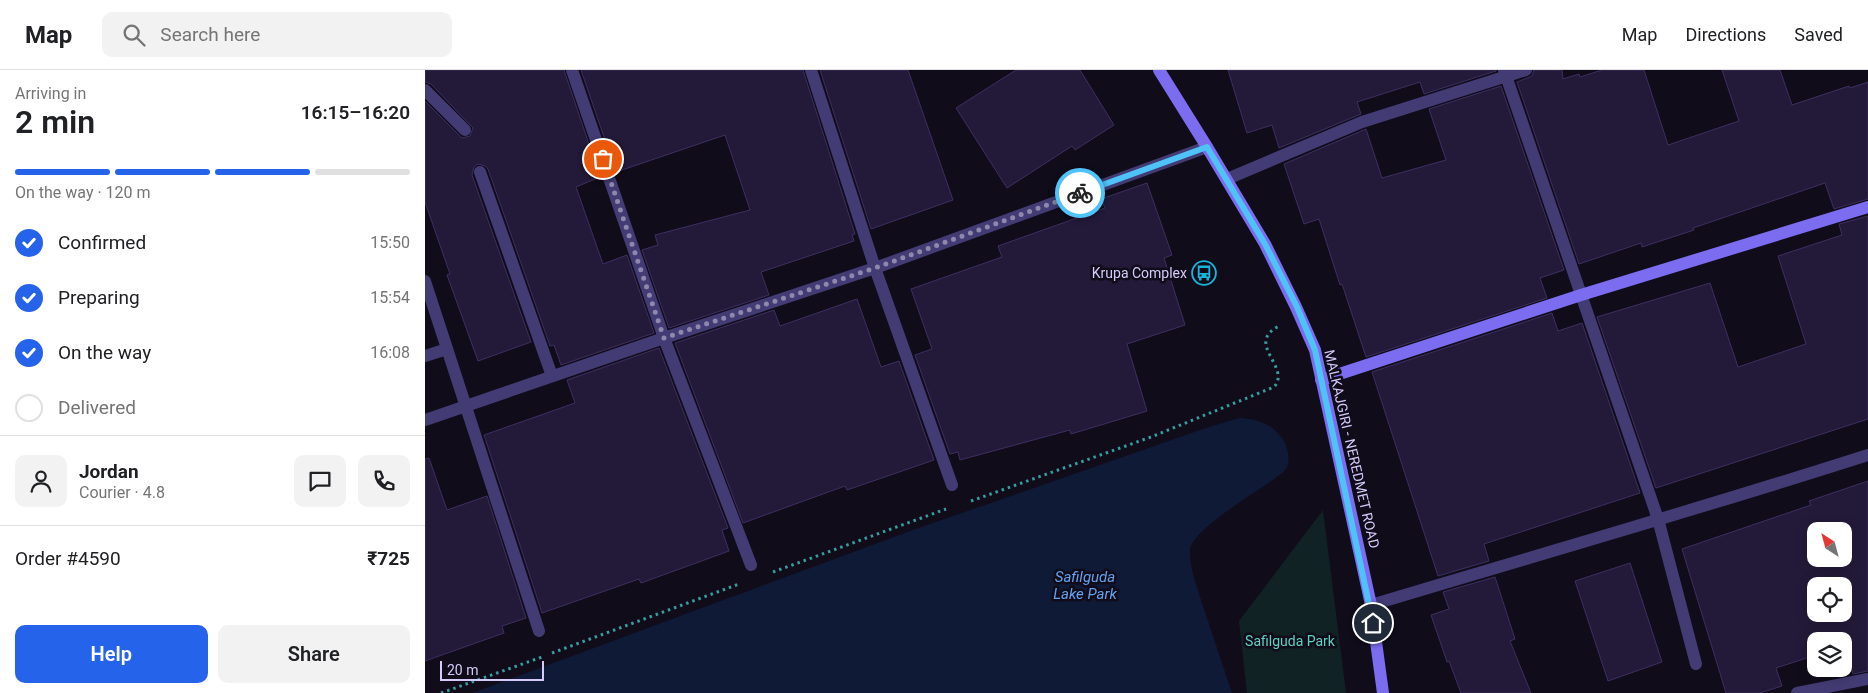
<!DOCTYPE html>
<html lang="en">
<head>
<meta charset="utf-8">
<style>
	body { margin:0; font-family:Roboto,sans-serif; background:#f2f2f2; color:#202124; height:100vh; display:flex; flex-direction:column; font-size:19px; white-space:nowrap }
	* { box-sizing:border-box; margin:0 }
	p { font-size:16px; color:#757577 }
	.icon { flex:none; width:28px; height:28px; fill:none; stroke:currentColor; stroke-width:2; stroke-linecap:round; stroke-linejoin:round }
	.map { position:relative; flex:1; overflow:hidden }
	.drawer { display:flex; flex-direction:column; background:#fff; width:425px }
	.drawer>* { flex:none }
	.needle { width:32px; rotate:324deg }
	.fabs { position:absolute; left:1382px; top:452px; display:grid; gap:10px }
	.fabs a { display:grid; place-items:center; width:45px; height:45px; border-radius:10px; background:#fff; box-shadow:0 2px 12px #0003; font-size:25px }
	.scale { position:absolute; left:15px; bottom:12px; width:104px; box-sizing:border-box; padding-left:5px; border:2px solid #d4cbfa; border-top:0; font-size:14px; line-height:18px; white-space:nowrap; color:#d4cbfa; -webkit-text-stroke:4px #100c1a; paint-order:stroke }
	.pin { position:absolute; display:grid; place-items:center; width:42px; height:42px; color:#fff; margin:-21px; border:2px solid #fff; border-radius:50%; box-shadow:0 1px 5px #0007 }
	.courier { position:absolute; display:grid; place-items:center; width:50px; height:50px; margin:-25px; border:4px solid #4fc3f7; border-radius:50%; background:#fff; color:#222; box-shadow:0 1px 6px #0007 }
	.overview em { font-style:normal; font-weight:600 }
	.overview div { display:flex; flex-direction:column-reverse }
	.overview { display:flex; align-items:center; justify-content:space-between; height:85px; padding:0 15px }
	h1 { font-size:32px; font-weight:600; line-height:38px }
	.bar { display:grid; grid-template-columns:repeat(4,1fr); gap:8px 5px; align-content:center; height:60px; padding:0 15px }
	.bar i { height:6px; border-radius:4px; background:#e0e0e0 }
	.bar .on { background:#2563eb }
	.bar p { grid-column:span 4 }
	.line { display:flex; align-items:center; gap:12px; padding:0 15px; border-top:1px solid #e0e0e0 }
	.line div { flex:1 }
	.round { display:grid; place-items:center; flex:none; width:52px; height:52px; border-radius:10px; background:#f2f2f2 }
	ol { padding:0 15px; list-style:none }
	li { display:flex; align-items:center; gap:15px; height:55px }
	li p { margin-inline-start:auto }
	li .icon { padding:5px; border-radius:50%; background:#2563eb; color:#fff; stroke-width:4 }
	li:last-child { color:#757577 }
	li i { width:28px; height:28px; border:2px solid #e0e0e0; border-radius:50% }
	.button { display:flex; gap:10px; margin-top:auto; padding:10px 15px }
	.button a { flex:1; height:58px; border-radius:10px; background:#2563eb; color:#fff; font-size:20px; font-weight:600; line-height:58px; text-align:center }
	.button a+a { background:#f2f2f2; color:#202124 }
	header { display:flex; align-items:center; gap:30px; box-sizing:border-box; height:70px; padding:0 25px; background:#fff; border-bottom:1px solid #e0e0e0 }
	header strong { font-size:24px }
	nav { display:flex; gap:28px; margin-inline-start:auto; font-size:18px }
	.search { width:350px; height:45px; background:#f2f2f2; display:flex; align-items:center; gap:12px; box-sizing:border-box; padding:0 18px; border-radius:10px; color:#757577; font-size:19px }
	main { display:flex; flex:1; min-height:0 }
	.map>svg:first-child { display:block }
</style>
</head>
<body>
<header>
<strong>Map</strong>
<div class="search"><svg class="icon" aria-label="search" viewBox="0 0 24 24"><circle cx="10" cy="10" r="6"/><path d="M15 15l6 6"/></svg>Search here</div>
<nav><a>Map</a><a>Directions</a><a>Saved</a></nav>
</header>
<main>
<section class="drawer">
<div class="overview"><div><h1>2 min</h1><p>Arriving in</p></div><em>16:15–16:20</em></div>
<div class="bar"><i class="on"></i><i class="on"></i><i class="on"></i><i></i><p>On the way · 120 m</p></div>
<ol>
<li><svg class="icon" aria-label="check" viewBox="0 0 24 24"><path d="M5 12l5 5 9-10"/></svg>Confirmed<p>15:50</p></li>
<li><svg class="icon" aria-label="check" viewBox="0 0 24 24"><path d="M5 12l5 5 9-10"/></svg>Preparing<p>15:54</p></li>
<li><svg class="icon" aria-label="check" viewBox="0 0 24 24"><path d="M5 12l5 5 9-10"/></svg>On the way<p>16:08</p></li>
<li><i></i>Delivered</li>
</ol>
<div class="line" style="height:90px"><a class="round"><svg class="icon" aria-label="person" viewBox="0 0 24 24"><circle cx="12" cy="8" r="4"/><path d="M4 21q1-7 8-7t8 7"/></svg></a><div><b>Jordan</b><p>Courier · 4.8</p></div><a class="round"><svg class="icon" aria-label="chat" viewBox="0 0 24 24"><path d="M4 5h16v11H9l-5 4z"/></svg></a><a class="round"><svg class="icon" aria-label="phone" viewBox="0 0 24 24"><path d="M5 4h4l2 5-3 2q2 4 5 5l2-3 5 2v4C11 20 4 13 5 4z"/></svg></a></div>
<div class="line" style="height:65px"><div>Order #4590</div><b>₹725</b></div>
<div class="button"><a>Help</a><a>Share</a></div>
</section>
<div class="map">
<svg width="1443" height="623" viewBox="0 0 1443 623">
	<rect width="100%" height="100%" fill="#100c1a"/>
	<path fill="#102223" d="M898,440l23,183h-99l-8,-72z"/>
	<path fill="#0f1a37" d="M814,348c18,1 32,5 43,20 5,7 9,21 5,29 -3,6 -12,11 -17,15 -17,12 -79,49 -80,68 -1,18 8,39 13,56 10,29 19,58 29,87h-760l441,-163 290,-101z"/>
	<g fill="#231a39" stroke="#3e2f62" fill-rule="evenodd">
		<path d="M0,0h139l36,107 -24,10 27,77 24,-9 27,78 -93,32 -7,-20 -4,1 -62,-177 -3,-3 -7,-2 -4,3 -2,8 59,167 -53,19 -31,-86 3,-1 -25,-72v-101l37,37 8,-2 3,-8 -42,-44 -6,-2z"/>
		<path d="M156,0h222l52,164 -3,1 2,6 -93,31 8,23 -100,33 -27,-78 16,-5 -3,-10 95,-25 -25,-75 -109,37z"/>
		<path d="M395,0h88l45,130 -82,29z"/>
		<path d="M591,0h64l34,55 -39,25 -3,-4 -65,42 -51,-80z"/>
		<path d="M803,0h268v1l-72,23 -4,-12 -63,20 4,12 -82,34 -7,-23 -25,8z"/>
		<path d="M1109,0h28l1,9 16,-5 1,3 22,-7h42l24,75 71,-24 -17,-51h58l12,35 57,-19 1,2 18,-6v117l-34,10 -9,-26 -132,45 1,2 -52,17 -1,-4 -62,21 -62,-182 15,-6z"/>
		<path d="M1076,16l63,184 -24,8 7,20 -181,59 -24,-73 -2,1 -21,-66 -15,5 -20,-60 82,-35 16,49 64,-18 -17,-51z"/>
		<path d="M722,113l25,72 -8,3 21,67 -58,19 20,67 -76,23 -1,-4 -110,30 -2,-8 -8,2 -35,-99 17,-6 -21,-60 91,-32 -4,-11 107,-38 -4,-9z"/>
		<path d="M1443,146v203l-212,69 -59,-171 113,-34 28,84 68,-23 -28,-88 64,-21 -3,-11z"/>
		<path d="M432,229l24,68 18,-6 35,99 -87,30 -2,-4 -102,37 -68,-180 99,-33 6,16z"/>
		<path d="M1127,243l6,18 24,-8 58,170 -156,51 5,17 -51,15 -66,-204z"/>
		<path d="M234,278l69,180 -6,2 7,21 -88,32 -2,-4 -97,34 -58,-178 91,-32 -8,-23z"/>
		<path d="M4,388l18,52 40,-14 39,122 -24,8 2,7 -79,28v-202z"/>
		<path d="M1443,411v190l-15,3 -9,-28v-5h-28v14l-40,13 6,18 -22,7h-34l-44,-144 129,-44 -2,-4zM1391,461h28v28h-28zM1391,516h28v28h-28z"/>
		<path d="M1205,493l32,99 -54,19 -33,-100z"/>
		<path d="M1070,507l20,62 -5,2 21,52h-70l-12,-32 -2,1 -16,-47 18,-6 -6,-17z"/>
	</g>
	<g fill="none" stroke-linecap="round" stroke-linejoin="round">
		<g stroke="#389da0" stroke-width="3" stroke-dasharray="2.5 4" stroke-linecap="butt">
			<path d="M546,431l180,-64 123,-50c18,-20 -30,-43 5,-61"/>
			<path d="M348,502l173,-63"/>
			<path d="M127,583l187,-69"/>
			<path d="M16,623l101,-36"/>
		</g>
		<g stroke="#433c74" stroke-width="12">
			<path d="M147,0l92,268 87,227"/>
			<path d="M386,0l64,198 77,217"/>
			<path d="M1079,0l154,449 38,145"/>
			<path d="M0,20l40,40"/>
			<path d="M55,102l72,204"/>
			<path d="M802,109l135,-57 164,-52"/>
			<path d="M0,211l114,350"/>
			<path d="M0,286l22,-7"/>
			<path d="M0,350l239,-82 211,-70 332,-121"/>
			<path d="M946,535c166,-50 332,-97 497,-150"/>
			<path d="M1372,623l71,-14"/>
		</g>
		<g stroke="#7b6cf0" stroke-width="12">
			<path d="M734,0l48,77 58,97 31,63 19,43 56,255 12,88"/>
			<path d="M896,310l260,-85 287,-88"/>
		</g>
	</g>
	<g fill="none" stroke-linecap="round" stroke-linejoin="round">
		<path stroke="#8f88ac" stroke-width="5" stroke-dasharray="0 9" d="M178,89l61,179 211,-70 205,-75"/>
		<path stroke="#4fc3f7" stroke-width="6" d="M655,123l127,-46 58,97 32,63 18,43 58,273"/>
	</g>
	<defs>
		<g id="bus-ring" transform="scale(1.25)"><circle r="9.5" fill="#100c1a" stroke="#17b5da" stroke-width="1.5"/><path d="M-5-6H5V4H4V6H2V4H-2V6H-4V4H-5ZM-3.5-4V0h7V-4ZM-3.5 1.2v1.5H-2V1.2ZM2 1.2v1.5H3.5V1.2Z" fill="#17b5da"/></g>
	</defs>
	<g fill-rule="evenodd">
		<use href="#bus-ring" x="779" y="203"/>
	</g>
	<g text-anchor="middle" dominant-baseline="central" stroke-width="5" stroke-linejoin="round" paint-order="stroke">
		<g font-size="14" fill="#d4cbfa" stroke="#100c1a" text-anchor="end">
			<text x="762" y="203">Krupa Complex</text>
		</g>
		<g font-size="14" fill="#d4cbfa" stroke="#100c1a">
			<text transform="translate(927 379) rotate(77)">MALKAJGIRI - NEREDMET ROAD</text>
		</g>
		<g font-size="14" fill="#60d0be" stroke="#100c1a">
			<text x="865" y="571">Safilguda Park</text>
		</g>
		<g font-size="15" font-style="italic" fill="#63a2ef" stroke="#100c1a">
			<text x="660" y="507">Safilguda<tspan x="660" dy="17">Lake Park</tspan></text>
		</g>
	</g>
</svg>
<div class="fabs">
<a><svg class="needle" viewBox="-14 -14 28 28"><path d="M0-13l5 13h-10z" fill="#e53935"/><path d="M0 13l5-13h-10z" fill="#757577"/></svg></a>
<a><svg class="icon" aria-label="locate" viewBox="0 0 24 24"><circle cx="12" cy="12" r="6"/><path d="M12 2v4M12 18v4M2 12h4M18 12h4"/></svg></a>
<a><svg class="icon" aria-label="layers" viewBox="0 0 24 24"><path d="M12 4l9 5-9 5-9-5zM3 14l9 5 9-5"/></svg></a>
</div>
<div class="scale">20 m</div>
<div class="pin" style="left:178px;top:89px;background:#ea580c"><svg class="icon" aria-label="bag" viewBox="0 0 24 24"><path d="M5 8h14l-1 12H6zM9 8a3 3 0 0 1 6 0"/></svg></div>
<div class="pin" style="left:948px;top:553px;background:#1f2937"><svg class="icon" aria-label="home" viewBox="0 0 24 24"><path d="M3 11l9-7 9 7M6 9v11h12V9"/></svg></div>
<div class="courier" style="left:655px;top:123px"><svg class="icon" aria-label="bike" viewBox="0 0 24 24"><circle cx="6" cy="16" r="4"/><circle cx="18" cy="16" r="4"/><path d="M6 16l4-8h5l3 8M10 8l3 8H6M13 5h3"/></svg></div>
</div>
</main>
</body>
</html>
